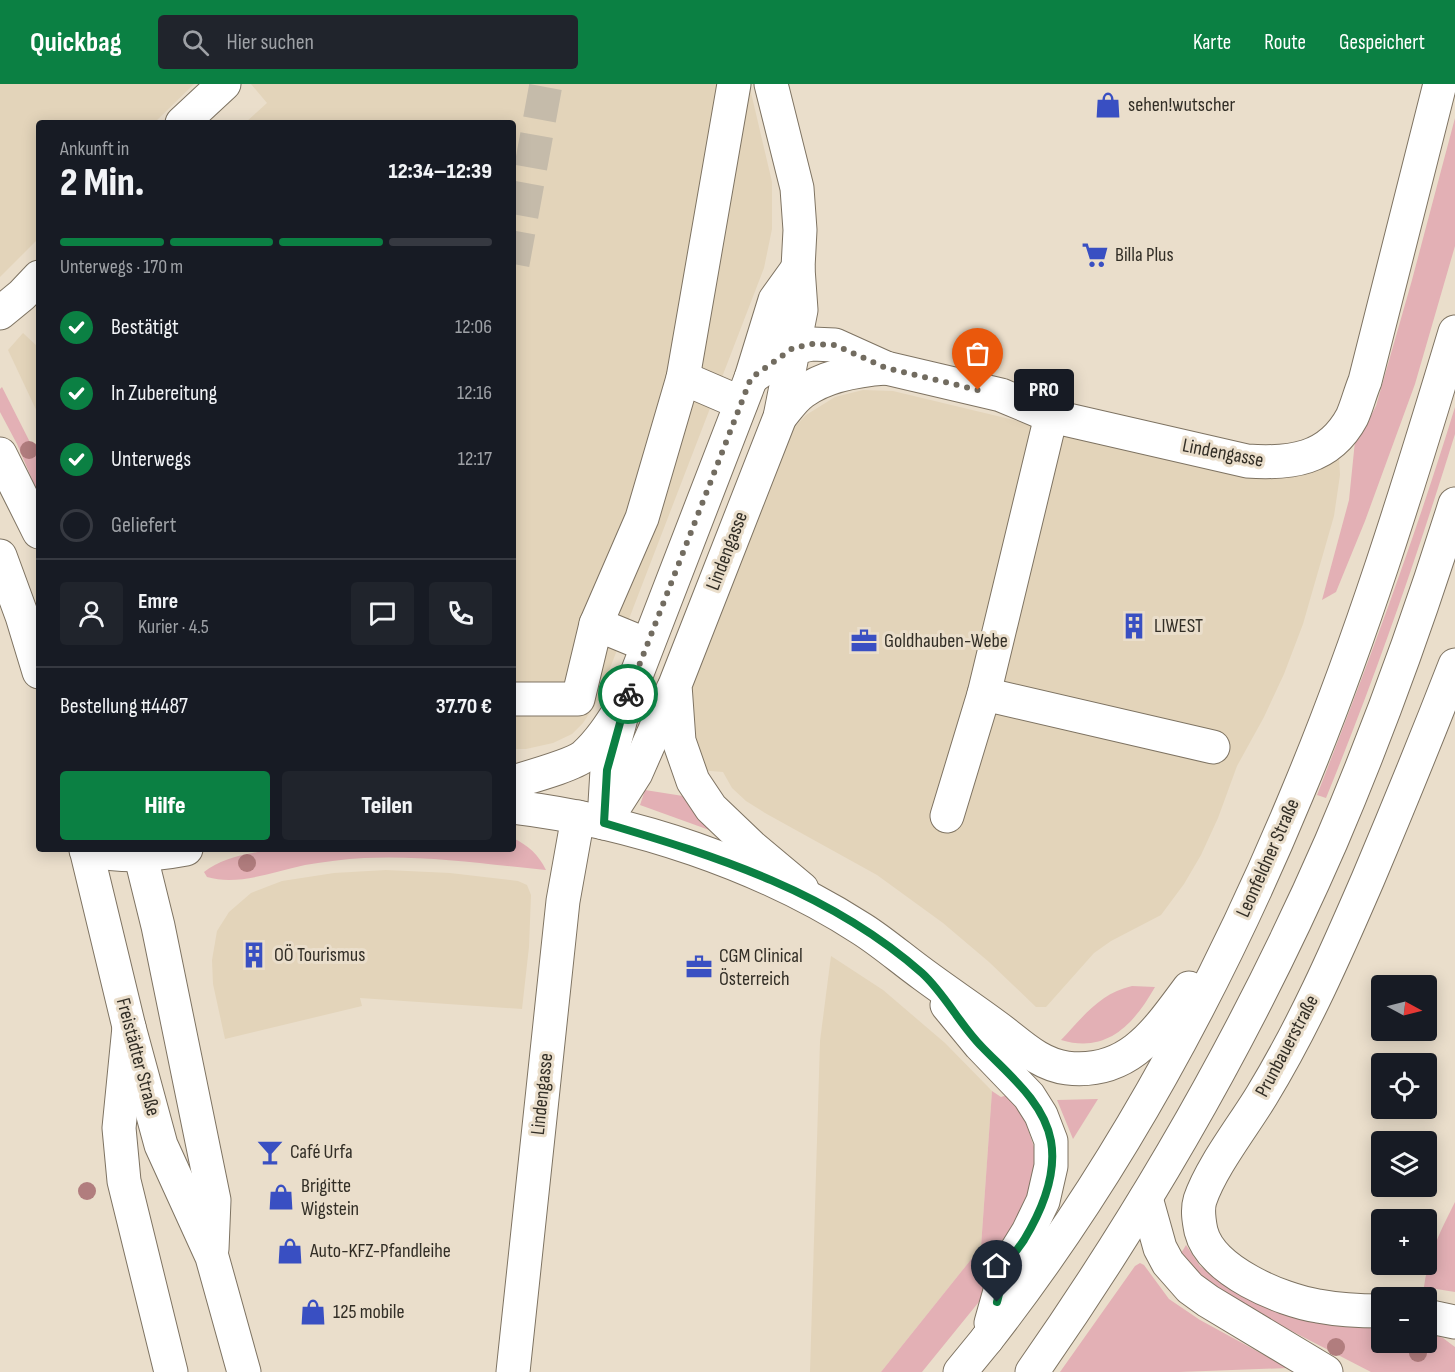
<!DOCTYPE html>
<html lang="de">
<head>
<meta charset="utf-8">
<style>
	body { margin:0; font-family:"Sofia Sans Condensed",sans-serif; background:#20242c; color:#f1f3f6; height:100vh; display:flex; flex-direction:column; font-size:22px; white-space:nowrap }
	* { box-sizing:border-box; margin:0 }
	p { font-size:20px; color:#9ea1a6 }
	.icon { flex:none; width:33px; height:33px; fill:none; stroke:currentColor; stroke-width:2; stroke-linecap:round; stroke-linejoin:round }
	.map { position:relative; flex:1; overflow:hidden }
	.side { position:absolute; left:36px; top:36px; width:480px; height:732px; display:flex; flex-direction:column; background:#171b24; border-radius:6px; box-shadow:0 3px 15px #0003 }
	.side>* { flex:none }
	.needle { width:39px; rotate:97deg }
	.buttons { position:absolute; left:1371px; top:891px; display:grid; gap:12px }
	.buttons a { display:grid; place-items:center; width:66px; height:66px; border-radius:6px; background:#171b24; box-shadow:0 3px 15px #0003; font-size:30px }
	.pin { position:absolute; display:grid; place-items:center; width:51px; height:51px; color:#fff; margin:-62px -26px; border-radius:50% 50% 50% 0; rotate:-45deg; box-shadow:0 0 6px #0007 }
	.pin .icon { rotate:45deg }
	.courier { position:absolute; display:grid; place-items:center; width:60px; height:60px; margin:-30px; border:4px solid #0b8043; border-radius:50%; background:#fff; color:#222; box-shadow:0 2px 8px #0007 }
	.bubble { position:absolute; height:42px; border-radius:6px; background:#171b24; box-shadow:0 3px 15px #0003; font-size:20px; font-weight:800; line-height:42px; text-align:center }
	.overview em { font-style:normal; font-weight:800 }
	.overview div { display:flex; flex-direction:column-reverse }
	.overview { display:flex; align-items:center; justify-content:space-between; height:102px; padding:0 24px }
	h1 { font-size:39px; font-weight:800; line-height:45px }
	.bar { display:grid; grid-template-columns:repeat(4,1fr); gap:9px 6px; align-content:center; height:72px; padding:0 24px }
	.bar i { height:8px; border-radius:4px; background:#363941 }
	.bar .selected { background:#0b8043 }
	.bar p { grid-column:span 4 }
	.line { display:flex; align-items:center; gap:15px; padding:0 24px; border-top:2px solid #363941 }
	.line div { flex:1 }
	.round { display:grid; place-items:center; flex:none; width:63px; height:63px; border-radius:6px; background:#20242c }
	ol { padding:0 24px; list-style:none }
	li { display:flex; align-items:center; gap:18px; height:66px }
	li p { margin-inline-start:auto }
	li .icon { padding:6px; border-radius:50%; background:#0b8043; color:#fff; stroke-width:4 }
	li:last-child { color:#9ea1a6 }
	li i { width:33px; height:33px; border:3px solid #363941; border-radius:50% }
	.action { display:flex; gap:12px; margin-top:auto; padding:12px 24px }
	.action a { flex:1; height:69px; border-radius:6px; background:#0b8043; color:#fff; font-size:24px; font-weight:800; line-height:69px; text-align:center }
	.action a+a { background:#20242c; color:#f1f3f6 }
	header { display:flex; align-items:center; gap:36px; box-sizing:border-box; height:84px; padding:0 30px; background:#0b8043; color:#fff }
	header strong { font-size:28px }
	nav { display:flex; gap:33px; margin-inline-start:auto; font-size:21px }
	.search { width:420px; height:54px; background:#20242c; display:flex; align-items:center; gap:15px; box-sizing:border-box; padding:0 21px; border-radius:6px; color:#9ea1a6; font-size:22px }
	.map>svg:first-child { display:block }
</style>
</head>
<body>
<header>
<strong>Quickbag</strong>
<div class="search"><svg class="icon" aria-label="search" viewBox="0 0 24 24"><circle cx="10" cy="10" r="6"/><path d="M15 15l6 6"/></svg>Hier suchen</div>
<nav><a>Karte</a><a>Route</a><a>Gespeichert</a></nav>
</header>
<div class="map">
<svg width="1455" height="1288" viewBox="0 0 1455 1288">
	<rect width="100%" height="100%" fill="#eadecb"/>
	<g fill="#e3d4ba">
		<path d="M0,0h194l-40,39h-115v115l-39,39z"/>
		<path d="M251,0h498l23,98v47l-8,39 -167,434 -14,21 -11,11 -19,9 -27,6h-13v-626h-268l22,-20z"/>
		<path d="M23,249l16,15v68l-31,-66z"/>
		<path d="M863,306l30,1 368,88 24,-1 25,-6 29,-14 1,17 -6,41 -31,108 -19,50 -20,43 -27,49 -19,52 -17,37 -17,29 -23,31 -50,26 -17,12 -48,54h-10l-47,-45 -46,-39 -66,-48 -112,-62 -19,-12 -14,-13 -9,-16 -25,-2 -8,-23 1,-65 101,-252 14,-15 29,-18z"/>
		<path d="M386,786l64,3 68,8 9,4 4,10 -2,52 -7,62 -162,-11 2,8 -137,33 -12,-55 -1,-24 5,-29 12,-19 22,-19 31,-12 52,-8z"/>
		<path d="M831,872l52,34 62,53 47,48 -11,156 -100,125h-71l10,-331z"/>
	</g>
	<g fill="#e3b0b5">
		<path d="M1455,34v128l-40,138 -50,137 -29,71 -14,8 27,-100 6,-59 9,-12 12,-23 36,-126z"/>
		<path d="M2,303l37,73v36l-22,-52 -17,-32v-23z"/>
		<path d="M1455,323v27c-38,123 -80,244 -129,364l-9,-3c50,-128 98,-257 138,-388z"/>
		<path d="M645,706l38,6 29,35 -72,-26z"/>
		<path d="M513,754c16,8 25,16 33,32 -60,-6 -122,-15 -182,-12 -19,1 -40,4 -59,7 -32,7 -67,21 -98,12l-3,-5c40,-31 126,-23 175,-23 45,0 89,0 134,0z"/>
		<path d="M1132,902l23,1c-21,37 -48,67 -94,53 22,-23 39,-47 71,-54z"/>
		<path d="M992,1007l9,6 10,-3 9,11 14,42 5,39 -48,101 -69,85h-41l100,-125z"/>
		<path d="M1098,1015l-25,40 -16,-39z"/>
		<path d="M1455,1118v90l-31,-5c4,-32 17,-57 31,-85z"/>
		<path d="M1186,1161l14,21 25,19 77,33 30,7 49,4 1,13h44l1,-9 16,5 12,9v25h-84l-95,-49 -59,-34 -24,-17 -13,-17z"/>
		<path d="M1140,1179l4,2 25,34 31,21 88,48 -109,4h-119l75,-106z"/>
	</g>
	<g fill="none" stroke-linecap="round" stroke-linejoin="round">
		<path stroke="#c5bbaa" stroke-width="33" stroke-dasharray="33 16" stroke-linecap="butt" d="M513,180l33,-180"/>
		<g stroke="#7e7362" stroke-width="35">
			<g id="minor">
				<path d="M771,0l26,104 3,42 -2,38 3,42 -21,107 -105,268 4,56 14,40 18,27 42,40 49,41"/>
				<path d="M182,39l42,-39"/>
				<path d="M0,229l22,-18 17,-18"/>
				<path d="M683,294l51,-294"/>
				<path d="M751,294l42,-30 19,-4 23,1 51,23 115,27 50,21 196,45c43,3 82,-1 105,-44 5,-11 8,-24 13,-36l75,-297"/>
				<path d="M780,333c7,-8 14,-19 23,-25 23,-17 55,-22 83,-24"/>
				<path d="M596,540l46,-106 41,-140 58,25"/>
				<path d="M984,610l229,53"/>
				<path d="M513,615h65l18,-75 51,21"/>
				<path d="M513,698c16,-5 60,-17 71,-26 18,-16 30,-37 43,-57l124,-321 24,-78 23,-32"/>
				<path d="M947,732l37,-122 67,-278"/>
				<path d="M604,736l3,-50 14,-52"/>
				<path d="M604,739l32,-50 37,-84"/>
				<path d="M1382,1227c-22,0 -43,-1 -64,-5 -37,-6 -107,-35 -117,-75 -2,-10 -4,-21 -1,-31 11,-33 44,-75 62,-105 42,-69 74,-142 106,-216 30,-71 59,-142 87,-214"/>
				<path d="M1426,1232l29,6"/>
				<path d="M513,1288l50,-471 15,-84"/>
			</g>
		</g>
		<g stroke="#7e7362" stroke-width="35">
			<g id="major">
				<path d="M0,370l39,78"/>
				<path d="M0,472l22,60 17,56"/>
				<path d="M513,723c119,14 248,57 349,122 22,14 41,31 62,46 23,17 47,33 70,50 24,17 43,39 73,43 62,7 90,-37 122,-80"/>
				<path d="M86,765l43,178 32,118 51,112 32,115"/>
				<path d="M139,765l19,77 56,274 -2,49"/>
				<path d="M86,766c38,7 62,6 100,-1"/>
				<path d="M947,921l33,40 49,51 12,19 10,26v25l-8,35 -15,31 -21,34 -16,57"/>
				<path d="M1146,1114l14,50 8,15 22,25 18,13 118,71"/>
				<path d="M987,1255c129,-165 230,-352 310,-545 63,-150 111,-306 158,-462"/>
				<path d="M1032,1288c116,-166 218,-344 299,-530 47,-110 88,-223 124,-338"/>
			</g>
		</g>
		<g stroke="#7e7362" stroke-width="35">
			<g id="highway">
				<path d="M129,943l-10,101 5,53 47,191"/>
				<path d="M960,1288l27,-33"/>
			</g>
		</g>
		<use href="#minor" stroke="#fff" stroke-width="33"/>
		<use href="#major" stroke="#fff" stroke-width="33"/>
		<use href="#highway" stroke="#fff" stroke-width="33"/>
	</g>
	<g fill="#b17d7e">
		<circle cx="29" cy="366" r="9"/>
		<circle cx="247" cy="779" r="9"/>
		<circle cx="87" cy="1107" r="9"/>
		<circle cx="1336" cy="1263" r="9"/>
		<circle cx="1418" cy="1269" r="9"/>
	</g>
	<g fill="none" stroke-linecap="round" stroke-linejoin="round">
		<path stroke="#726c60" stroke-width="6" stroke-dasharray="0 10.8" d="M628,610l123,-316 42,-30 19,-4 23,1 51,23 92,22"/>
		<path stroke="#0b8043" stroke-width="8" d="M628,610l-21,76 -3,53c115,34 226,69 318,150 23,21 38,52 60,74 26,27 62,55 69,94 6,35 -10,71 -27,99 -6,9 -14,18 -17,27 -5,11 -7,24 -10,35"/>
	</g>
	<defs>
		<g id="shop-bare" transform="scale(2.07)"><path d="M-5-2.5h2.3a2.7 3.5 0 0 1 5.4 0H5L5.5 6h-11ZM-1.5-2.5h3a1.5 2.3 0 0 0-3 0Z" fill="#394fc2" stroke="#eadecb" stroke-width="2.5" paint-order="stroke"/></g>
		<g id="supermarket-bare" transform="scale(2.07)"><path d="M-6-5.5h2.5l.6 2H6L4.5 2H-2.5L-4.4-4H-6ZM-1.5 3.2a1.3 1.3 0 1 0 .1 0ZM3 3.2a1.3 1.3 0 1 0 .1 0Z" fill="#394fc2" stroke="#eadecb" stroke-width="2.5" paint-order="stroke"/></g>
		<g id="building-bare" transform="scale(2.07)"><path d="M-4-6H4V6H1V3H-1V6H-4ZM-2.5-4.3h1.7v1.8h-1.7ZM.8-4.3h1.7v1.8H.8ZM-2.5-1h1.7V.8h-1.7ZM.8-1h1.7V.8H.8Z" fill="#394fc2" stroke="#eadecb" stroke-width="2.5" paint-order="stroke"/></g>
		<g id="office-bare" transform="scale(2.07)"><path d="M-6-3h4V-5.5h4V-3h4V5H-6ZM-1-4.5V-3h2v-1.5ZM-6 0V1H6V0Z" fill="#394fc2" stroke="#eadecb" stroke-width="2.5" paint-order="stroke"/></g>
		<g id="bar-bare" transform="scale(2.07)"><path d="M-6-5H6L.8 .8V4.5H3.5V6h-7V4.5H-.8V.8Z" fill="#394fc2" stroke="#eadecb" stroke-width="2.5" paint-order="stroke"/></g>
	</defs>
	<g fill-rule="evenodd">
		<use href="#shop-bare" x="1108" y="21"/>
		<use href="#supermarket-bare" x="1095" y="171"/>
		<use href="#building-bare" x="1134" y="542"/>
		<use href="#office-bare" x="864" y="557"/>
		<use href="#building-bare" x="254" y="871"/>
		<use href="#office-bare" x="699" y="883"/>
		<use href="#bar-bare" x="270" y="1068"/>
		<use href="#shop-bare" x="281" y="1113"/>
		<use href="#shop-bare" x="290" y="1167"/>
		<use href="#shop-bare" x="313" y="1228"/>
	</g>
	<g text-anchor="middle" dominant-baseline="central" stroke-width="6" stroke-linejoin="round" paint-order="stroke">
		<g font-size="20" fill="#322e26" stroke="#eadecb" text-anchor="start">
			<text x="1128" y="21">sehen!wutscher</text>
			<text x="1115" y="171">Billa Plus</text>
			<text x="1154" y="542">LIWEST</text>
			<text x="884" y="557">Goldhauben-Webe</text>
			<text x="274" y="871">OÖ Tourismus</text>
			<text x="719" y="872">CGM Clinical<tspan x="719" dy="23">Österreich</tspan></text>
			<text x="290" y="1068">Café Urfa</text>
			<text x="301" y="1102">Brigitte<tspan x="301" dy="23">Wigstein</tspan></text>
			<text x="310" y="1167">Auto-KFZ-Pfandleihe</text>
			<text x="333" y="1228">125 mobile</text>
		</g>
		<g font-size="20" fill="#322e26" stroke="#eadecb">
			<text transform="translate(1223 369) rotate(11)">Lindengasse</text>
			<text transform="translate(727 467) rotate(-69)">Lindengasse</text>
			<text transform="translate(1268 774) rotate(-66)">Leonfeldner Straße</text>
			<text transform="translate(1287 962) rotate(-62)">Prunbauerstraße</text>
			<text transform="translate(138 973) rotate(75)">Freistädter Straße</text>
			<text transform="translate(542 1010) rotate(-84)">Lindengasse</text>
		</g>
	</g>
</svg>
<div class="buttons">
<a><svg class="needle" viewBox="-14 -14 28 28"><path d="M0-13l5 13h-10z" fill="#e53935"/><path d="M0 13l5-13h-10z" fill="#9ea1a6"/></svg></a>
<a><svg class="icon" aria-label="locate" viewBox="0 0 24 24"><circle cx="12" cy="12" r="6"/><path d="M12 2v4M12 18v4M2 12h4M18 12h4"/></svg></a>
<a><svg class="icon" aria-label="layers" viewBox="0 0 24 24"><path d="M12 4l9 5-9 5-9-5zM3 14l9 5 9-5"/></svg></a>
<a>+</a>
<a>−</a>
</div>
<div class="pin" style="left:978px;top:306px;background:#ea580c"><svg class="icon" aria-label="bag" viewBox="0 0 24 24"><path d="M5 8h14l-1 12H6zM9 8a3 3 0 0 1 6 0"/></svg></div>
<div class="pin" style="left:997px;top:1218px;background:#1f2937"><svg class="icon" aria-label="home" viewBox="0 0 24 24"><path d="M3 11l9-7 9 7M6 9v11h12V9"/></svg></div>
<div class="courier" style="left:628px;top:610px"><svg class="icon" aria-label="bike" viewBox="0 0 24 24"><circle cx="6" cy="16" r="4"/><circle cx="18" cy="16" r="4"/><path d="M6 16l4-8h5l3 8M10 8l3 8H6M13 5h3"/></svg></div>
<div class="bubble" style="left:1014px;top:285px;width:60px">PRO</div>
<section class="side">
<div class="overview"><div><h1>2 Min.</h1><p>Ankunft in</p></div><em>12:34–12:39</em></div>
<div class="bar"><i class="selected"></i><i class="selected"></i><i class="selected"></i><i></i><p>Unterwegs · 170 m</p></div>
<ol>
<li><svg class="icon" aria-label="check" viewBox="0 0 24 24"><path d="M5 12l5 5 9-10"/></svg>Bestätigt<p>12:06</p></li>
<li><svg class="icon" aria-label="check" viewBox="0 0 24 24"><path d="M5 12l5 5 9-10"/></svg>In Zubereitung<p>12:16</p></li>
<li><svg class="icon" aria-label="check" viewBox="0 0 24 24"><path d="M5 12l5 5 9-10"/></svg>Unterwegs<p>12:17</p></li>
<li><i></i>Geliefert</li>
</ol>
<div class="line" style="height:108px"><a class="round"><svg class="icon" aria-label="person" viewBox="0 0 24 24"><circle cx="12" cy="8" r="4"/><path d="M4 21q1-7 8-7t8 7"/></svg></a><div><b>Emre</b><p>Kurier · 4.5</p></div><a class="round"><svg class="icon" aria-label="chat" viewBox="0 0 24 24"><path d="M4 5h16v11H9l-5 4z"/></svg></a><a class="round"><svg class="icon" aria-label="phone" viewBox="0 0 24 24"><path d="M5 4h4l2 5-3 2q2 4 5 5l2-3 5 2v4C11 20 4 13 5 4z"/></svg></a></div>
<div class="line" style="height:78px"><div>Bestellung #4487</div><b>37.70 €</b></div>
<div class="action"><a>Hilfe</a><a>Teilen</a></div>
</section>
</div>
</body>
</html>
